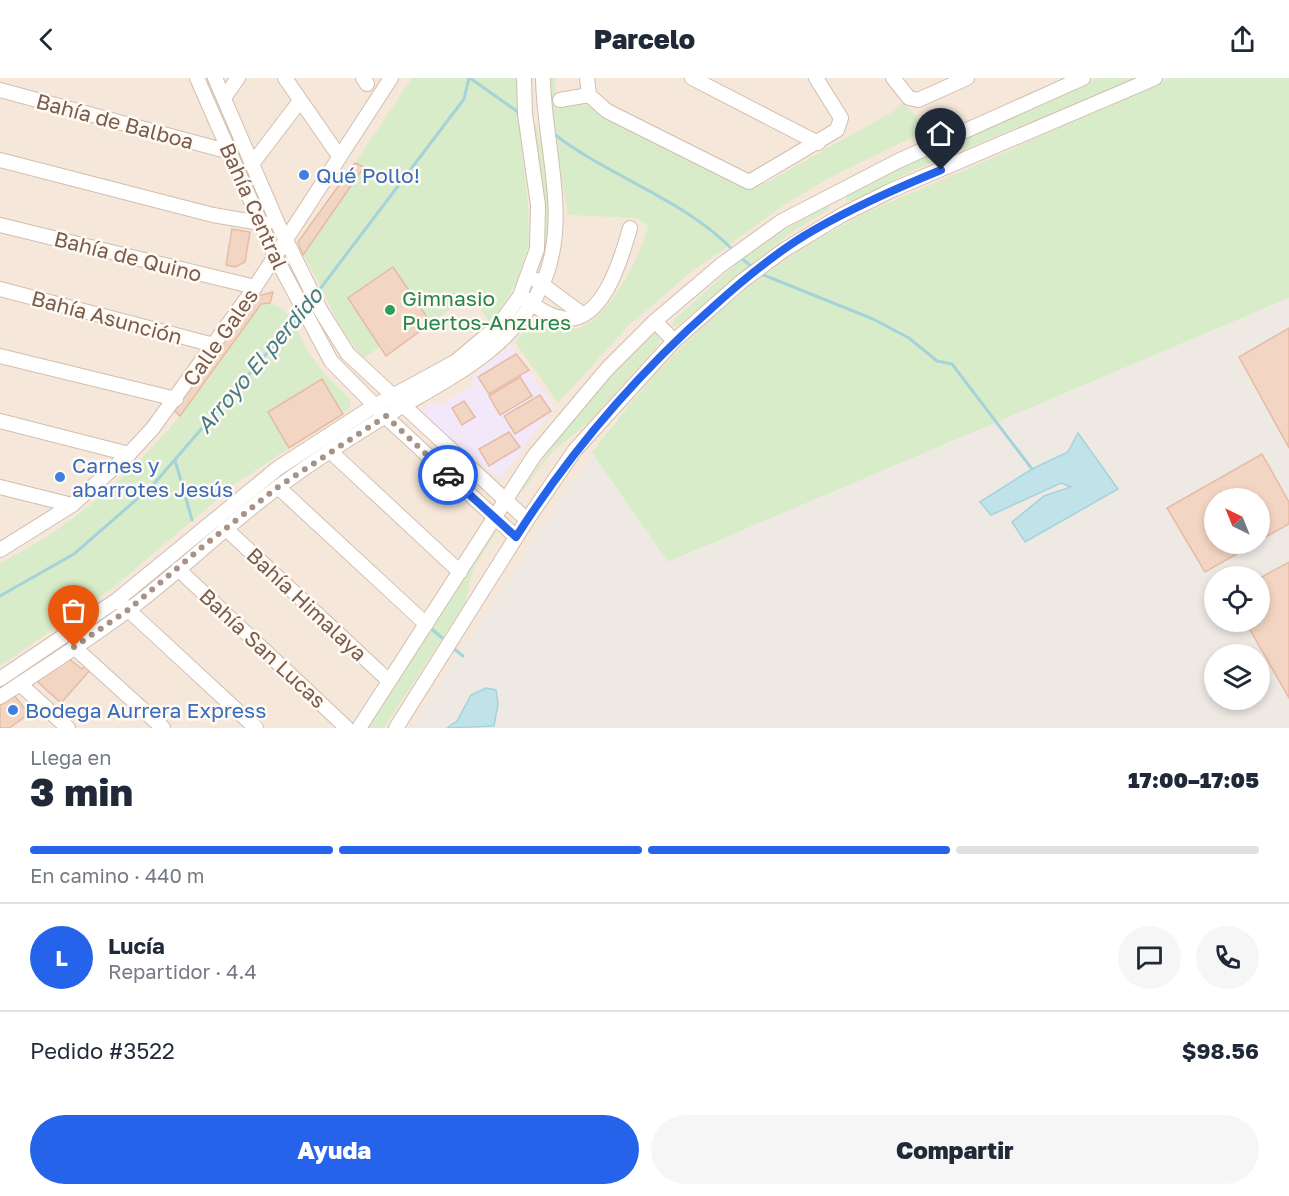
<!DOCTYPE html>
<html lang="es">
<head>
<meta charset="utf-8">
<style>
	body { margin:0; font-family:"Golos Text",sans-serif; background:#f6f6f7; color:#1f2937; height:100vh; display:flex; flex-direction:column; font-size:22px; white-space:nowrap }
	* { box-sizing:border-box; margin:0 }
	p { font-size:20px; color:#747a83 }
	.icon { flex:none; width:33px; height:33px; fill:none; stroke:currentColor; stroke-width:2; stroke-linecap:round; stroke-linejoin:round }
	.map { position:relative; height:650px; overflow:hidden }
	.sheet { display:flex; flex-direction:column; background:#fff; flex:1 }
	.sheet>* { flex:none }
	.needle { width:39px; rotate:317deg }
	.buttons { position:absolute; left:1204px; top:410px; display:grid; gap:12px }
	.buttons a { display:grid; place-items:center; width:66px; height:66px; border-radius:50%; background:#fff; box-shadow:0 3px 9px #0003; font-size:30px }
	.pin { position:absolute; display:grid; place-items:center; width:51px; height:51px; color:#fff; margin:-62px -26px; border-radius:50% 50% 50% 0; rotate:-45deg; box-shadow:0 0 6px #0007 }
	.pin .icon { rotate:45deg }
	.courier { position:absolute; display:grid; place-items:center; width:60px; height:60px; margin:-30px; border:4px solid #2563eb; border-radius:50%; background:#fff; color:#222; box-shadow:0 2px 8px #0007 }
	.overview em { font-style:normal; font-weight:800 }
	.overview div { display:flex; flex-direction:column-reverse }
	.overview { display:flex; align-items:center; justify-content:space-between; height:102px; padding:0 30px }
	h1 { font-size:39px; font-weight:800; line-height:45px }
	.bar { display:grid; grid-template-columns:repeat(4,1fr); gap:9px 6px; align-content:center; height:72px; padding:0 30px }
	.bar i { height:8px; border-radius:4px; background:#e0e1e3 }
	.bar .selected { background:#2563eb }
	.bar p { grid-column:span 4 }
	.line { display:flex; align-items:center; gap:15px; padding:0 30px; border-top:2px solid #e0e1e3 }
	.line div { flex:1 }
	.round { display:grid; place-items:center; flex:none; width:63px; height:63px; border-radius:32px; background:#f6f6f7 }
	.button { display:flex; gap:12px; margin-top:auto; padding:12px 30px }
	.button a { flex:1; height:69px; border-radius:36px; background:#2563eb; color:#fff; font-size:24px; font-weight:800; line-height:69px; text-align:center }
	.button a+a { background:#f6f6f7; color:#1f2937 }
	header { display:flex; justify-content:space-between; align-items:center; height:78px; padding:0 30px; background:#fff; font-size:27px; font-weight:800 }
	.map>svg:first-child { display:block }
</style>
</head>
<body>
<header><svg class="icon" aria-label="back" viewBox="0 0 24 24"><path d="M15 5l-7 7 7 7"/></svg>Parcelo<svg class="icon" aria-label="share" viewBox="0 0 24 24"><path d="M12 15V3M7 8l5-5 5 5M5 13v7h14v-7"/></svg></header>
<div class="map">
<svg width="1289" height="650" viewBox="0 0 1289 650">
	<rect width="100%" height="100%" fill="#fdf6ec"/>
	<path fill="#f5e8da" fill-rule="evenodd" d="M0,0h1169l-336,152 -60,39 -41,32 -117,120 -204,307h-411zM489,240l64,89 -2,4 -62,-92z"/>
	<path fill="#efe9e4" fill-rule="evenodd" d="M1289,220v430h-878l181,-275 76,109zM1215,420h45v45h-45zM1215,498h45v45h-45zM1215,576h45v45h-45z"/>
	<path fill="#f3e8fa" d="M511,268l43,61 -54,72 -80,-66 11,-10 10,2 31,-19 1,-8 8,-10z"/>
	<g fill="#d8ecc9">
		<path d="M205,0h3l55,131 -2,-2z"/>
		<path d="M412,0h105l1,34 10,92 1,39 -12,38 -26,45 -19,-32 -41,29 -38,-56 -45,31 32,49 -16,11c-28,-29 -40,-70 -61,-103l61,-88 -9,-4z"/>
		<path d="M545,0h10l1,27 27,-2 169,85 8,-2 132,-74 11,-9 26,26 -98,48 -44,26 -97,70 -60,51 -72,79 -43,-61 22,-29 39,16c33,-9 64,-72 72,-103l-12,-8 -68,-3z"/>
		<path d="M1098,0h39l-225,93 -59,30 -7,-1 2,-8z"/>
		<path d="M1169,0h120v220l-621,264 -76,-109c64,-88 146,-170 242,-223 39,-22 82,-39 124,-57 70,-31 140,-63 211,-95z"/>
		<path d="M536,46c10,39 22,111 2,146l6,-38v-18l-12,-88z"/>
		<path d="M826,126h4v5l-41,25 -112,92 -5,1 3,-8 73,-66z"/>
		<path d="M270,225c25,8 28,35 42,54 11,16 24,29 38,42v9l-7,5 -21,-34 -54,33 21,36 -51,34 -128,108 -110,76v-103c69,-34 131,-88 180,-147 29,-35 54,-75 81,-112z"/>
		<path d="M656,255l4,7 -2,5 -68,76 -37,30 -30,40 -1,-2 56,-78 72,-76z"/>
		<path d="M497,452l-24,40 -8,33 -81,125h-18l126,-195z"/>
	</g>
	<g fill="#bfe3e8" stroke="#a5d3da" stroke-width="1.5">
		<path d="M1078,355l40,56 -93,53 -13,-20 32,-26 27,-9 -10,-4 -70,32 -11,-13 52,-33 36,-17z"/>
		<path d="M486,610l10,2 2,14 -4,22 -47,2 10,-7 14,-26z"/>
	</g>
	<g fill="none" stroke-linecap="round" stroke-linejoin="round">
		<g stroke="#a5d3da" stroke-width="3">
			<path d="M470,0l48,34"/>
			<path d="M554,56c57,44 128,64 179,116"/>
			<path d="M740,179l13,11"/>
			<path d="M761,196l112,45 36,19 28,23 15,3 80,105"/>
			<path d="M317,215l147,-194 5,-21"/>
			<path d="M175,382l17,60"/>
			<path d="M0,518l74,-42 78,-68 148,-171"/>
			<path d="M428,548l18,15"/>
			<path d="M453,570l10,8"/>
		</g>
	</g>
	<g fill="#f3d5c3" stroke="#e6bba3" stroke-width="1.5">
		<path d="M355,85l9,4 -61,88 -5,-13z"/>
		<path d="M232,151l18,3 -5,30 -10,5 -9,-2z"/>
		<path d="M393,189l38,56 -45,33 -38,-58z"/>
		<path d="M273,214l-3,11 -9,1 -81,112 -7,-7 75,-101 10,-12z"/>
		<path d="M1289,250v120l-50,-91z"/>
		<path d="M516,276l13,16 -40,24 -11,-17z"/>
		<path d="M520,299l12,19 -32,19 -11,-19z"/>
		<path d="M322,301l21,35 -54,34 -21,-36z"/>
		<path d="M540,317l11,16 -36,23 -11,-18z"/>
		<path d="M464,323l11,16 -13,8 -10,-17z"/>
		<path d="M509,354l11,15 -31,19 -10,-17z"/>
		<path d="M1262,376l27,48v22l-29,16v-42h-45v45h41l-51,29 -38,-64z"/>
		<path d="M1289,484v136l-44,-77h15v-43z"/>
		<path d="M68,580l14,11 4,-4 5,4 -30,34 -23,-21 -1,-5z"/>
		<path d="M14,617l15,19 -20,14h-9v-23z"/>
	</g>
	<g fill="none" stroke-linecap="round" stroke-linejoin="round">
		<g stroke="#d1beb0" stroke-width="16">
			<g id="minor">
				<path d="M197,0l78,178 56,105 54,55 131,121"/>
				<path d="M215,0l63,146 43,87 27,43 179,166"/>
				<path d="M285,0l54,78"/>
				<path d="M363,0l4,6"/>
				<path d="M587,0l2,17 18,16 142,71 88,-52 4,-12 -25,-40"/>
				<path d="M692,0l126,65"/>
				<path d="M893,0l16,20 9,2 49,-22"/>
				<path d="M0,12l230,62"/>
				<path d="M224,20l14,-20"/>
				<path d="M560,22l29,-5"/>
				<path d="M0,82l213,55 53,9"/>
				<path d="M252,86l48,-63"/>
				<path d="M0,147l255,62"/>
				<path d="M536,202l46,34"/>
				<path d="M0,211l214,56"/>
				<path d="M524,220c11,8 24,18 38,20 41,8 60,-62 68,-90"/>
				<path d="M655,243l19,20"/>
				<path d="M0,278l176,43"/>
				<path d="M0,343l129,33"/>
				<path d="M331,374l129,120"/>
				<path d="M0,409l72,18"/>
				<path d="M278,409l148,137"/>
				<path d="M225,450l164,153"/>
				<path d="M0,472l72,-45 57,-51 24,-26 102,-141 136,-209"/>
				<path d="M178,491l169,159"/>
				<path d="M123,527l133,123"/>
				<path d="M74,569l89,81"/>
				<path d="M0,601l117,-79 161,-132 96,-62 81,-44 43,-36 22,-30 17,-47 1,-44 -13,-91 -1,-36"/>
				<path d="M20,606l48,44"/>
				<path d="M0,619c43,-28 86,-56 127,-86 53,-39 100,-87 154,-126 38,-28 78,-53 118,-77 56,-33 115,-61 144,-125 28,-64 1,-137 0,-205"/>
				<path d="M359,650l175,-272 73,-87 48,-48 66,-56 61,-44 116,-60 185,-83"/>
				<path d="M396,650l131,-208 48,-70 99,-109 67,-59 43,-32 58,-35 48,-24 265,-113"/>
			</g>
		</g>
		<use href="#minor" stroke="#fff" stroke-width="14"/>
	</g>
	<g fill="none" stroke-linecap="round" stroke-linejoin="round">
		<path stroke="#a89285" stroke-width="6" stroke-dasharray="0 10.8" d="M74,569l54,-37 73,-62 77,-61 108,-71 62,59"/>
		<path stroke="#2563eb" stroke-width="8" d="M448,397l68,62c55,-86 120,-162 197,-230 31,-28 64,-56 101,-77 40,-23 83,-42 127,-60"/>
	</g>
	<g fill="#3f7fe0" stroke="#fffaf3" stroke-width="2">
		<circle cx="304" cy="97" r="6"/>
		<circle cx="60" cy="399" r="6"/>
		<circle cx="13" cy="632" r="6"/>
	</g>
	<circle fill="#2e9e5b" stroke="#fffaf3" stroke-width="2" cx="390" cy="232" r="6"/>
	<g text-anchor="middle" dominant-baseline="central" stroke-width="5" stroke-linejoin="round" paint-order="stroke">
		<g font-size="21" fill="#7a5c4d" stroke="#fffaf3">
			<text transform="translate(115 43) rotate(15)">Bahía de Balboa</text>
			<text transform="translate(254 128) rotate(66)">Bahía Central</text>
			<text transform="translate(128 178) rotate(14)">Bahía de Quino</text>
			<text transform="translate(107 239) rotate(15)">Bahía Asunción</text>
			<text transform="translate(220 259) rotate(-55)">Calle Gales</text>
			<text transform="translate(307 526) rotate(43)">Bahía Himalaya</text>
			<text transform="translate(263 570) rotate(43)">Bahía San Lucas</text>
		</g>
		<g font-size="21" fill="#366cbe" stroke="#fffaf3" text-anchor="start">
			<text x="316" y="97">Qué Pollo!</text>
			<text x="72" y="387">Carnes y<tspan x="72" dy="24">abarrotes Jesús</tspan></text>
			<text x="25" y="632">Bodega Aurrera Express</text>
		</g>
		<g font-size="21" fill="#27864d" stroke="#fffaf3" text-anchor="start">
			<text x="402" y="220">Gimnasio<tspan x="402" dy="24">Puertos-Anzures</tspan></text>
		</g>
		<g font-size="22" font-style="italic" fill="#437c86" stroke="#fffaf3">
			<text transform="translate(259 282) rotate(-50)">Arroyo El perdido</text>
		</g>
	</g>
</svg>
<div class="buttons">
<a><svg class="needle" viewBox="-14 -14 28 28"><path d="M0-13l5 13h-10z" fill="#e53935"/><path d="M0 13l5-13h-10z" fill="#747a83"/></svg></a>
<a><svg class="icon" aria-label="locate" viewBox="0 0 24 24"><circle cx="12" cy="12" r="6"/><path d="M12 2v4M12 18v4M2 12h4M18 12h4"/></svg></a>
<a><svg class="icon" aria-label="layers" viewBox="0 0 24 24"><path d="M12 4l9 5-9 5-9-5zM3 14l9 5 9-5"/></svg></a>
</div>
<div class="pin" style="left:74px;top:569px;background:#ea580c"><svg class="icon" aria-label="bag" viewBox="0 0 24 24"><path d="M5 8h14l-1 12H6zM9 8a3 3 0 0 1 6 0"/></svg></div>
<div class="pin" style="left:941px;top:92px;background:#1f2937"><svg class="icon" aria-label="home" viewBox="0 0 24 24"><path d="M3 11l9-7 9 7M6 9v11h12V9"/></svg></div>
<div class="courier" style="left:448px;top:397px"><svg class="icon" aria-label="car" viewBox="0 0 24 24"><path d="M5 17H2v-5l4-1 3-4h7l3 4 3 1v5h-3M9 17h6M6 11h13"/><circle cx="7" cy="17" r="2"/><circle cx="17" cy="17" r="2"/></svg></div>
</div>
<section class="sheet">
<div class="overview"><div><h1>3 min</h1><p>Llega en</p></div><em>17:00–17:05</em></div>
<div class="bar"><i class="selected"></i><i class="selected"></i><i class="selected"></i><i></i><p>En camino · 440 m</p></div>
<div class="line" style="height:108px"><b class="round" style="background:#2563eb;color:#fff">L</b><div><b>Lucía</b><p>Repartidor · 4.4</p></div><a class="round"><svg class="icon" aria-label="chat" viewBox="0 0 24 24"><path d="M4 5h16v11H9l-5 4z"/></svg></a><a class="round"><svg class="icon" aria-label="phone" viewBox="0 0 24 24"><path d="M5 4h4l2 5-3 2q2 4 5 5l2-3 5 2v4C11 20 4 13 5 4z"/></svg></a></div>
<div class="line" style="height:78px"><div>Pedido #3522</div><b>$98.56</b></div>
<div class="button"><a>Ayuda</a><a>Compartir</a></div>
</section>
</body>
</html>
